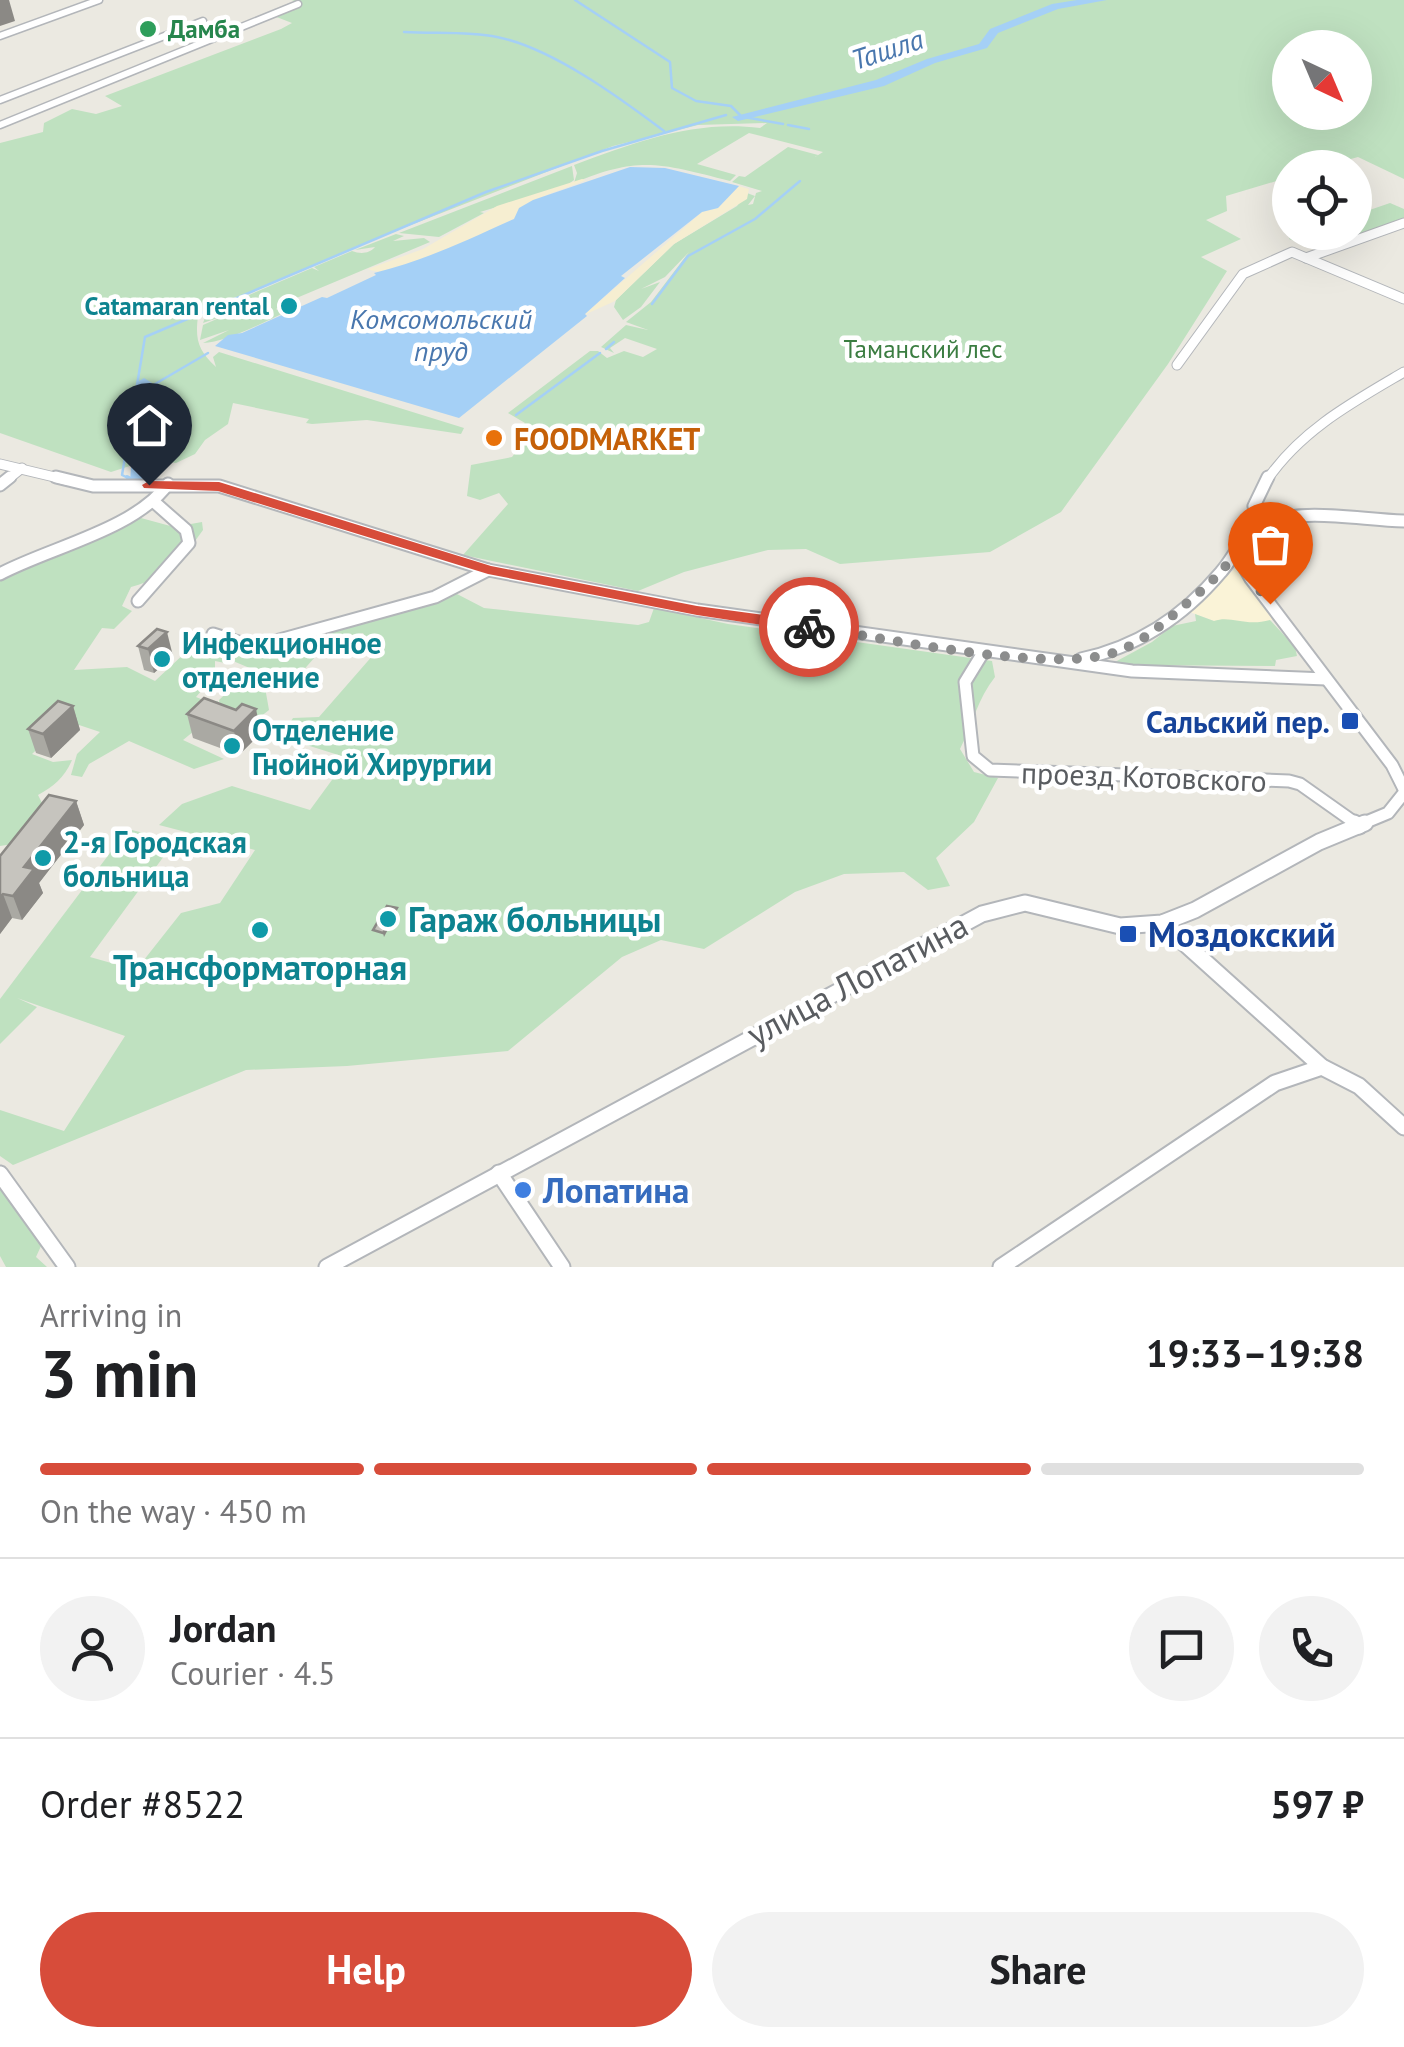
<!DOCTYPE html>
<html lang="en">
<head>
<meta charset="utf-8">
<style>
	body { margin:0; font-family:"PT Sans",sans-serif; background:#f2f2f2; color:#202124; height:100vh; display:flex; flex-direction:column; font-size:38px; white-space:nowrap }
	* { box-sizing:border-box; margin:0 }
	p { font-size:32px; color:#757577 }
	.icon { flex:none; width:55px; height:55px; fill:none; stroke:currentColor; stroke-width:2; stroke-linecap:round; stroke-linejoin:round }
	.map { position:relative; height:1267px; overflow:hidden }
	.drawer { display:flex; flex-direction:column; background:#fff; flex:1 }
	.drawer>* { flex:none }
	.needle { width:65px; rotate:136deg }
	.tools { position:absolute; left:1272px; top:30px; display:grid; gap:20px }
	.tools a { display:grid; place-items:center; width:100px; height:100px; border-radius:50%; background:#fff; box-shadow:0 10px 40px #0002; font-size:50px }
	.pin { position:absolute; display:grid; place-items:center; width:85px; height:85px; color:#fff; margin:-102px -42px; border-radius:50% 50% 50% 0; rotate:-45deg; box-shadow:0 0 10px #0007 }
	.pin .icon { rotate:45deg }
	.courier { position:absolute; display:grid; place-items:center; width:100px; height:100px; margin:-50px; border:8px solid #d74c3a; border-radius:50%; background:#fff; color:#222; box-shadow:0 2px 12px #0007 }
	.headline em { font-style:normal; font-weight:600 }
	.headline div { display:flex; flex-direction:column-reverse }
	.headline { display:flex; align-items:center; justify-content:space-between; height:170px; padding:0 40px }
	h1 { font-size:65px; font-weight:600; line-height:75px }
	.bar { display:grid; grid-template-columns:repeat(4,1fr); gap:15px 10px; align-content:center; height:120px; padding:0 40px }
	.bar i { height:12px; border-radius:8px; background:#e0e0e0 }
	.bar .active { background:#d74c3a }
	.bar p { grid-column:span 4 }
	.line { display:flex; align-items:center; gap:25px; padding:0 40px; border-top:2px solid #e0e0e0 }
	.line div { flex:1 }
	.round { display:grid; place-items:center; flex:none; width:105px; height:105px; border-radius:52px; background:#f2f2f2 }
	.button { display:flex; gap:20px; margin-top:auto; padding:20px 40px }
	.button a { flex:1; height:115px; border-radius:60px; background:#d74c3a; color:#fff; font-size:40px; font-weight:600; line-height:115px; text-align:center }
	.button a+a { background:#f2f2f2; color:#202124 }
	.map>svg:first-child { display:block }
</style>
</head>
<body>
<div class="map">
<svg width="1404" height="1267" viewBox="0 0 1404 1267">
	<rect width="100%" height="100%" fill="#ebe9e1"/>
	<path fill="#faf3d7" d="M1237,567l39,52 -27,7 -35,-5 -27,-10z"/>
	<g fill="#bfe1c0" fill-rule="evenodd">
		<path d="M292,0h1112v179l-46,-22 -36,10 -32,1v9l-64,19 1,15 -21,9 35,19 -40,18 26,14 -59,93 -107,148 -71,40 -150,12 -34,-15 -38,1 -84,22 -46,19 -175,-36 45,-51 -9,-11 -19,7 -13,-4 4,-31 41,-8 15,-19 -11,-7 9,-8 -17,-10 82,-62h8l9,7 17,-7 19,6 14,-8 -32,-11 -15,10 4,5 -13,-6 25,-22 22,5 -22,-8 25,-20 38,-50 -24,25 -24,12 19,-7 -19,25 -18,13 -9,-13 2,-7 58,-56 63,-38 10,-13 8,3 -7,9 5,-1 3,-11 6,-2 -30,-9 7,-6 6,1 43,-30 30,8 -3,2 8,-5 -74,-19 -52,31 39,11 -6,6c-68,-17 -90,-26 -156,2l3,-10 -3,-8c63,-23 119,-45 186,-37l7,-5 -69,2 -85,21 -256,100 -159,70c-3,24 0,34 18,51l-3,-10 6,-5 245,76 -3,6 -94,-14 -55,4 -6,-1 3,-4 -76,-16 -5,21 -23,16 -10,14 -19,9 -24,-4 -41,13 -111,-39v-290l43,-11 1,-9 28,-14 24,5 26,-8 -17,-10 176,-67 11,-6 -18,-7 23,-14zM1290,48h65v64h-65z"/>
		<path d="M572,166l2,14 -8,6 -86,26 4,1 -45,24 -40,-4z"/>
		<path d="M1390,203l14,6v12l-87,28 -28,-10 4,-5 62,-2v-17z"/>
		<path d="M396,234l8,2 -11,5 31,-3 6,4 -143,60 -11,7 8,4c-22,10 -60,30 -81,30l26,-13 -29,10 3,-15 23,-10 -23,8 4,-10 105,-45 7,3 -5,-4 38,-16c8,3 17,3 23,-4l-20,3z"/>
		<path d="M141,518l33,9 28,-5 1,8c-23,32 -33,46 -72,57l-9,19 10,5 -18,18 -12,-1 -28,42 53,-3 28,14 48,-45 31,10 -9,17 -10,-2v14l-19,22 15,6 7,-2 -3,13 -32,26 41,19 -30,10 -65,-28 -40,23 -7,13 -11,-2 6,-21 23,-22 -33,-11 -35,33 21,8 19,-2c-7,17 -18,26 -34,35l8,16 -27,32 -19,3v-270z"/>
		<path d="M457,594l27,14 154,17 11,-3 5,-14 74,16 264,37 3,16c-17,21 -23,48 -35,72l14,23 24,6 -24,44 -38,36 14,28 -22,4 -24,-18 -60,2 -49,18 -91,57 -43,-9 -39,17 -114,94 -161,15 -101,4 -233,95 -13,-9v-46l64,21 61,-95 -108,-38 20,9 -37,37v-45l128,-170 47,12 -85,116 46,13 45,-57 39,-10 35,-53 -96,-25 23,-21 50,-18 78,24 38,-52 -67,-21 12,-19 26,-1 55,-63 -11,-21 -32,6 -31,35 -37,2 6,34 -18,14 -31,-18 -1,-6 33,-31 -19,-8 4,-7z"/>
		<path d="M1195,614l19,7c17,-6 31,6 56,-1l25,27 2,9 -21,4 -1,6 -154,-1 -6,-3 37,-20 20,-16 24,-5z"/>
		<path d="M0,1185l41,61 -5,11 11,10h-41l-6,-11z"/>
	</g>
	<g fill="#f6eed1">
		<path d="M582,179l4,1c-25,11 -58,17 -72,39 -32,13 -115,65 -146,50l55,-20 74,-43z"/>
		<path d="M739,186l10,3 -2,10 -73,45 -59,57 -31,14 118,-103 16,-4z"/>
	</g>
	<path fill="#a5d0f6" d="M630,167l35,1 74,18 -21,22 -16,4 -81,64 4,2 -40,36 2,2 -128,102 -244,-72 13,-11 14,-2 80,-36 5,1 49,-23 -2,-2c52,-13 91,-32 140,-54l5,-11 14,-8z"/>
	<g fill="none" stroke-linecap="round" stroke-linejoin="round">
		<g stroke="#a5d0f6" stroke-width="2.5">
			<path d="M575,0l95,62 2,26 24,13 35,5 11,11"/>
			<path d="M404,32c30,2 63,-1 93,5 55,11 123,61 167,94"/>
			<path d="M744,117l39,7"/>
			<path d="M788,125l21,4"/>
			<path d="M652,304l36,-48 67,-37 45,-38"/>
			<path d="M606,349l8,-7"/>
			<path d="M155,384l53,-31"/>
			<path d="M144,391l4,-2"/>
			<path d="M516,415l84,-62"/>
			<path d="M132,480l-10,-5 23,-138 341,-145 116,-41 124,-36"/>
		</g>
		<path stroke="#a5d0f6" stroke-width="4" d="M127,477l11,6"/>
		<g fill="#a5d0f6" fill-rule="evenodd">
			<path d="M1077,0h30l-49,9 -60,24 -11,15 -52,15 -51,23 -146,35 -6,-4 144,-37 51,-21 52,-15 11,-15 62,-25z"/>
			<path d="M144,378l8,5 -4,100 -9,5 -9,-5 6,-100z"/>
		</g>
		<g stroke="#b3b6ba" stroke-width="9">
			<g id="minor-far3">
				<path d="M0,36l99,-36"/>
				<path d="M0,100l203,-79"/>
				<path d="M0,125l298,-121"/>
			</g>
		</g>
		<g stroke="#b3b6ba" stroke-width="11">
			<g id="minor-far2">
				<path d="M1306,258l98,-35"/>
				<path d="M1177,365l66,-91 49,-22 112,47"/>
				<path d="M0,464l67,16"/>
				<path d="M7,480l15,-12"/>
				<path d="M1267,480c34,-50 86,-78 137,-108"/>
			</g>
		</g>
		<g stroke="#b3b6ba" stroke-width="15">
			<g id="minor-far1">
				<path d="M56,477l37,9h126l269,84 209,40 435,61 194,8"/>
				<path d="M1268,477l-14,29 17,15"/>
				<path d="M0,485l10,-8"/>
				<path d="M1238,548v8l13,23 141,186 12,24"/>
				<path d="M0,574c51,-27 134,-44 168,-90"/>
				<path d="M138,601l51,-58 -3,-13 -33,-29"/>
				<path d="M213,634l41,13 181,-50 53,-27"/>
				<path d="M984,651l-19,31 8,74 17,14 299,11 11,3 58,41"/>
				<path d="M1081,659c56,-12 103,-43 140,-87 15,-17 23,-42 46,-50 41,-14 94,-2 137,-1"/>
				<path d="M1359,825l29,-12 16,-20"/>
			</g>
		</g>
		<g stroke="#b3b6ba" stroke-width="19">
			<g id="minor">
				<path d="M1354,823l5,3"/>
				<path d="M1162,923l160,144 37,19 45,41"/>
				<path d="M499,1173l63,94"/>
				<path d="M0,1174l67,93"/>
				<path d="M327,1267l655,-353 43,-11 95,23 42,-3 33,-13 124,-68 46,-19"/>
				<path d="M1001,1267l274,-184 47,-16"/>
			</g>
		</g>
		<use href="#minor-far3" stroke="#fff" stroke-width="6"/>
		<use href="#minor-far2" stroke="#fff" stroke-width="9"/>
		<use href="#minor-far1" stroke="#fff" stroke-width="11"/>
		<use href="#minor" stroke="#fff" stroke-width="15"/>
	</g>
	<g fill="#aaa9a3">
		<path d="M138,646l35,10 -19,17 -10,-3z"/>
		<path d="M73,706l7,24 -29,28 -15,-5 -8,-24z"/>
		<path d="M187,714l74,19 -22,22 -46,-17z"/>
		<path d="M76,801l8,24 -45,58 4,10 -21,27 -10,-2 -12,16v-78z"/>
	</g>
	<g fill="#8b8985">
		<path d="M0,0h9l6,21 -15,5z"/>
		<path d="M167,632l6,24 -19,17 -6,-24z"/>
		<path d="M73,706l7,24 -29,28 -8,-24z"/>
		<path d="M256,709l5,24 -22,22 -5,-24z"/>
		<path d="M76,801l8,24 -45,58 4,10 -21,27 -9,-24 11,-29z"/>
		<path d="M3,894l9,24 -12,16v-37z"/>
		<path d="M397,908v4l-13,25 -1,-4z"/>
	</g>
	<g fill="#c6c4be" stroke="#8b8985" stroke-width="2.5">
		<path d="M157,629l10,3 -19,17 -10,-3z"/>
		<path d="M204,698l32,12 6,-6 14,5 -22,22 -47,-17z"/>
		<path d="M58,701l15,5 -30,28 -15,-5z"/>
		<path d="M49,795l27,6 -52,66 10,2 -21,27 -10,-2 -3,3v-41z"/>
		<path d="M387,906l10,2 -14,25 -10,-3z"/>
	</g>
	<path fill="#d74c3a" d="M149,481l70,1 272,84 206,40 112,15 8,6 -8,5 -112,-17 -209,-41 -270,-83 -74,-3 -2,-3z"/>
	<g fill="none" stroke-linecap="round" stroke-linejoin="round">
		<path stroke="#8c8d8d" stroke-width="10" stroke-dasharray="0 18" d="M809,627c72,10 245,48 307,25 27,-10 48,-29 70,-48 20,-17 39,-33 52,-56l4,18 28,38"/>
	</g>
	<circle fill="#2e9e5b" stroke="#fff" stroke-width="4" cx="148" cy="29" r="10"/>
	<g fill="#0f9aa8" stroke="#fff" stroke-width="4">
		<circle cx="289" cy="306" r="10"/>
		<circle cx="162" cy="659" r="10"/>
		<circle cx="232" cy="746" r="10"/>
		<circle cx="43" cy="858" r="10"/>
		<circle cx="388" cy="919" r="10"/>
		<circle cx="260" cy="930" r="10"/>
	</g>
	<circle fill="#e8710a" stroke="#fff" stroke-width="4" cx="494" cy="438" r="10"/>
	<g fill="#1a4fb4" stroke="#fff" stroke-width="4">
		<rect x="1340" y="711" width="20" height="20" rx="5"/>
		<rect x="1118" y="924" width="20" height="20" rx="5"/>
	</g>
	<circle fill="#3f7fe0" stroke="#fff" stroke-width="4" cx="523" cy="1190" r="10"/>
	<g text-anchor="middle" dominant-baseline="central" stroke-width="9" stroke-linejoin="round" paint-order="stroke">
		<g font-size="25" font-weight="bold" fill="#27864d" stroke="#fff" text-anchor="start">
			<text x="168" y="29">Дамба</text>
		</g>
		<g font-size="25" font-weight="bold" fill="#0d838f" stroke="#fff" text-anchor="end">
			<text x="269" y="306">Catamaran rental</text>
		</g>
		<g font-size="25" fill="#3b7d41" stroke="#fff">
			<text x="923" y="349">Таманский лес</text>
		</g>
		<g font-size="28" font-style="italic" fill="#4977ae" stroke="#fff">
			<text transform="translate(887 49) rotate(-18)">Ташла</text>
			<text x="441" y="318">Комсомольский<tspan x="441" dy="32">пруд</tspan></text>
		</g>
		<g font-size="30" font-weight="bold" fill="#c56008" stroke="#fff" text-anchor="start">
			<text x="514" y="438">FOODMARKET</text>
		</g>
		<g font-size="30" font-weight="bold" fill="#0d838f" stroke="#fff" text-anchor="start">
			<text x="182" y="642">Инфекционное<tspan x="182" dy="34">отделение</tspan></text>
			<text x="252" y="729">Отделение<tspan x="252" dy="34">Гнойной Хирургии</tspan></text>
			<text x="63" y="841">2-я Городская<tspan x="63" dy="34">больница</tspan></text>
		</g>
		<g font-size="30" font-weight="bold" fill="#164399" stroke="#fff" text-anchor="end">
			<text x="1330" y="721">Сальский пер.</text>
		</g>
		<g font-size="30" fill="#595c60" stroke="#fff">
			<text transform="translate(1144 776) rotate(2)">проезд Котовского</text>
		</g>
		<g font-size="35" font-weight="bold" fill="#0d838f" stroke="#fff" text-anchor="start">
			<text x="408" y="919">Гараж больницы</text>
			<text x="260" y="967" text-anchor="middle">Трансформаторная</text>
		</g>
		<g font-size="35" font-weight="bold" fill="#164399" stroke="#fff" text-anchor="start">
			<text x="1148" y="934">Моздокский</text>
		</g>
		<g font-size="35" fill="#595c60" stroke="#fff">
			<text transform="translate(857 979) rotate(-28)">улица Лопатина</text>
		</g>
		<g font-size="35" font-weight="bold" fill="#366cbe" stroke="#fff" text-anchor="start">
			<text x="543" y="1190">Лопатина</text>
		</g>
	</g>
</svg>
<div class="tools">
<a><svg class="needle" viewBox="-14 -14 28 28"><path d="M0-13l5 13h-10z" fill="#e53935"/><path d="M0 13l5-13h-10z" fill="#757577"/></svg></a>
<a><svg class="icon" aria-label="locate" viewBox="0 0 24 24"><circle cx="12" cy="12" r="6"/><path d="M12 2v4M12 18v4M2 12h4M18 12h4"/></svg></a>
</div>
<div class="pin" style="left:1270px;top:604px;background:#ea580c"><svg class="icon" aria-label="bag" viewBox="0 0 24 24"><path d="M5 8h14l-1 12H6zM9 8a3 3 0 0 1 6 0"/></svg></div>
<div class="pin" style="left:149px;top:485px;background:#1f2937"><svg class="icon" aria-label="home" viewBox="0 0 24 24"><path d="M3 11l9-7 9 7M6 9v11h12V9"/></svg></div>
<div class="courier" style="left:809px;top:627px"><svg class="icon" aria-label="bike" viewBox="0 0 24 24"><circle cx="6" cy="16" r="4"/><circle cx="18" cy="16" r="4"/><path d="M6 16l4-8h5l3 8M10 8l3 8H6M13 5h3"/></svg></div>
</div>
<section class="drawer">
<div class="headline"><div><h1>3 min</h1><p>Arriving in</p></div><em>19:33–19:38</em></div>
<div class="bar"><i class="active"></i><i class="active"></i><i class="active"></i><i></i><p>On the way · 450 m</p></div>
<div class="line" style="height:180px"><a class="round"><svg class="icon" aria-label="person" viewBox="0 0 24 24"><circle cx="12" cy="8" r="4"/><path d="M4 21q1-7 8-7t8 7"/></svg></a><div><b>Jordan</b><p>Courier · 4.5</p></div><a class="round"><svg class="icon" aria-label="chat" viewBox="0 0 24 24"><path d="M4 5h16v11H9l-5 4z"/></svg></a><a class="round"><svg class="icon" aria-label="phone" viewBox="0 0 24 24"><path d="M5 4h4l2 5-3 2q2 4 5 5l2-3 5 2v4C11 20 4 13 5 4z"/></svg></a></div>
<div class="line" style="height:130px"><div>Order #8522</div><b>597 ₽</b></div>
<div class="button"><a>Help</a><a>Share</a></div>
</section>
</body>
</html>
